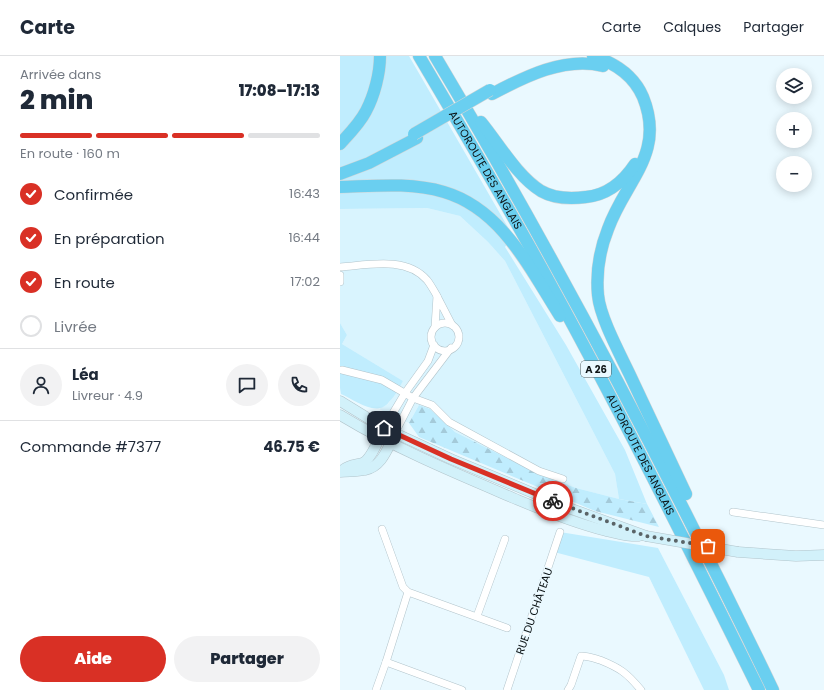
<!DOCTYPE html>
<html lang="fr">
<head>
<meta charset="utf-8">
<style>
	body { margin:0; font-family:Poppins,sans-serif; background:#f2f2f3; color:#1f2937; height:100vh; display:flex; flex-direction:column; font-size:15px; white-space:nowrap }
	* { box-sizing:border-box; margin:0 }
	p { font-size:13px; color:#747a83 }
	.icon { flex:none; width:22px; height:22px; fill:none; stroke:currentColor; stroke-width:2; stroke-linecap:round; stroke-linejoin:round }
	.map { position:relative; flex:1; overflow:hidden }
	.drawer { display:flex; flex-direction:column; background:#fff; width:340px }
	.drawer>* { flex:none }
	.tools { position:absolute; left:436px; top:12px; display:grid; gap:8px }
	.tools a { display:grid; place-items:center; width:36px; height:36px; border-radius:50%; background:#fff; box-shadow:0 2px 10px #0003; font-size:20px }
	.pin { position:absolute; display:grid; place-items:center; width:34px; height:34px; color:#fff; margin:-17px; border-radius:8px; box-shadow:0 2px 6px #0006 }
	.courier { position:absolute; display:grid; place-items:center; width:40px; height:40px; margin:-20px; border:3px solid #d93025; border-radius:50%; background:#fff; color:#222; box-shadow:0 1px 5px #0007 }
	.head em { font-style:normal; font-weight:800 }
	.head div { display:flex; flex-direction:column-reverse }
	.head { display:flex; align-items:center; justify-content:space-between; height:68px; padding:0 20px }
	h1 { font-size:26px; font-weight:800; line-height:30px }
	.bar { display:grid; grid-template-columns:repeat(4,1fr); gap:6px 4px; align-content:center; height:48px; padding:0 20px }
	.bar i { height:5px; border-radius:3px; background:#e0e1e3 }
	.bar .selected { background:#d93025 }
	.bar p { grid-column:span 4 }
	.line { display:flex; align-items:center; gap:10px; padding:0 20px; border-top:1px solid #e0e1e3 }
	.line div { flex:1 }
	.round { display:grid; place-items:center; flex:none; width:42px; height:42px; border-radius:21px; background:#f2f2f3 }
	ol { padding:0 20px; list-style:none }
	li { display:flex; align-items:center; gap:12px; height:44px }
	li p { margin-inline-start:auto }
	li .icon { padding:4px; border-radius:50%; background:#d93025; color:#fff; stroke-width:4 }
	li:last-child { color:#747a83 }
	li i { width:22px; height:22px; border:2px solid #e0e1e3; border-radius:50% }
	.action { display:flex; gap:8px; margin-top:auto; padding:8px 20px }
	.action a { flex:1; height:46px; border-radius:24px; background:#d93025; color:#fff; font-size:16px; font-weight:800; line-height:46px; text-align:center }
	.action a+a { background:#f2f2f3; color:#1f2937 }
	header { display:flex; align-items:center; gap:24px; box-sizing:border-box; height:56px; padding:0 20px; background:#fff; border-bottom:1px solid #e0e1e3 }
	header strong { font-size:19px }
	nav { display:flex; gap:22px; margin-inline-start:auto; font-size:14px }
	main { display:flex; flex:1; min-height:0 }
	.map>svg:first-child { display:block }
</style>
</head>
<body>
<header>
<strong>Carte</strong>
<nav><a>Carte</a><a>Calques</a><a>Partager</a></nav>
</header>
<main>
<section class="drawer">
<div class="head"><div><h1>2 min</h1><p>Arrivée dans</p></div><em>17:08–17:13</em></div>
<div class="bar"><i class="selected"></i><i class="selected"></i><i class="selected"></i><i></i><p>En route · 160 m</p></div>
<ol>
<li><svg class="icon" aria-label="check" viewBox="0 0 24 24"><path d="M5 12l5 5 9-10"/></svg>Confirmée<p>16:43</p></li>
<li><svg class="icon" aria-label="check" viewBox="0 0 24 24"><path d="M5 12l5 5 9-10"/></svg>En préparation<p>16:44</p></li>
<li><svg class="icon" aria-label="check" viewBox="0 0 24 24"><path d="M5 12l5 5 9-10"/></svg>En route<p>17:02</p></li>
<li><i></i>Livrée</li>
</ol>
<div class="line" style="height:72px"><a class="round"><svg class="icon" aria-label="person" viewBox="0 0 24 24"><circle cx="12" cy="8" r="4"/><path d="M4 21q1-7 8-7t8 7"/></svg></a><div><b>Léa</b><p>Livreur · 4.9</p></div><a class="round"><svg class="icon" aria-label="chat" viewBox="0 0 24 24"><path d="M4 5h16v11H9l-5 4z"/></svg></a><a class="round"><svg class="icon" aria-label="phone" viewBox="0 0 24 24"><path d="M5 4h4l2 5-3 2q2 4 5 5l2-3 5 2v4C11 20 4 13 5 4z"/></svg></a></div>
<div class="line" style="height:52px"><div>Commande #7377</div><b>46.75 €</b></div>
<div class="action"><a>Aide</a><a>Partager</a></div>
</section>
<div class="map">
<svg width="484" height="634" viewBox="0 0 484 634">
	<defs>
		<pattern id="forest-firs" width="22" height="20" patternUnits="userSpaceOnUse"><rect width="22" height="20" fill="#c0edfe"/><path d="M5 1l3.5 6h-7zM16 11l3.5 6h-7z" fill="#a4cad9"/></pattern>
	</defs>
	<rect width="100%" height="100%" fill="#eaf9ff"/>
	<path fill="#d9f4fe" d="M87,152l33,8 28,26 17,19 110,213 4,25 -43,-11 -41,-16 -80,-40 -25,-23 -11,-4 -10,18 -30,-14 9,-5 15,-23 -61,-37 5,-9 -7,-12v-114z"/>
	<g fill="#c0edfe">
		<path d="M0,0h69l104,180 -8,11 61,98 59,105 22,54 -28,-5 -4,-25 -110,-213 -17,-19 -28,-26 -33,-8 -87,1z"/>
		<path d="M0,267l7,12 -5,9 61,37c-4,7 -8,15 -14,21 -12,16 -34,-2 -48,-8l-1,-6z"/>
		<path d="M220,476l98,16 66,127 5,15h-25l-55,-113 -95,-25z"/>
	</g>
	<path fill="url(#forest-firs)" d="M79,349l11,4 25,23 80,40 41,16 43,11 28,5 12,23 -64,-16 -176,-74 -10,-14z"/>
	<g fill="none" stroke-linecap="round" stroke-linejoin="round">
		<g stroke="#b2c4cb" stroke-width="8">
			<g id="street">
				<path d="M0,211c28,-2 66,-11 87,13 4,5 7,11 10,16"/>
				<path d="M0,219v7"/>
				<circle cx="105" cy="281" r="14"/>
				<path d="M95,271l2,-31 15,29"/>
				<path d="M2,314l40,10 31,18 19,7 17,17 90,49 24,8"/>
				<path d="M44,372l21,-35 23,-32 6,-16"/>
				<path d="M55,377l18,-35 38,-50"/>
				<path d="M393,456l91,13"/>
				<path d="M42,473l21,58 5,5 99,36"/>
				<path d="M137,560l28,-77"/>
				<path d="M46,606l76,28"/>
				<path d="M36,634l10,-28 22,-70"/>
				<path d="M167,634l53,-158"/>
				<path d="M228,634l3,-5 10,-29c7,0 12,2 19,4 20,8 27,13 41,30"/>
			</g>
		</g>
		<g stroke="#b2c4cb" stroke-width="11">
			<g id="secondary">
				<path d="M0,345l44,27 67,31 118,49 77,28"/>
				<path d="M0,359c56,34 117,59 178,85 29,12 57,23 88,31 11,2 22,6 33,5"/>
				<path d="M4,413c5,-4 11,-4 18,-6 9,-3 16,-23 21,-32"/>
				<path d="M0,416c8,-1 17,0 25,-2 16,-3 22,-20 28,-32"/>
				<path d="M398,496l58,4 28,-1"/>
			</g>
		</g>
		<g stroke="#d3d5d5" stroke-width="13">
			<g id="highway">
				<path id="s1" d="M79,0c45,76 90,152 132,229 73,133 141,269 208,405"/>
				<path d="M95,0c123,206 234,418 338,634"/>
				<path d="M253,0c22,7 41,20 50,41 23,57 -18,84 -35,132 -8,20 -12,44 -10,66 2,22 21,57 31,78 19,41 38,81 57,121"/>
				<path d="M152,38c32,-17 73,-38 111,-28"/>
				<path d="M141,66c18,22 36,54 60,69 14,8 30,8 45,6 22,-2 37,-15 49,-33"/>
				<path d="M0,88c9,-10 20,-21 26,-33 8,-15 14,-37 14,-55"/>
				<path d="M0,118l29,-11 48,-25"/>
				<path d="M0,131c34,-1 70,-5 104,5 58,17 86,77 116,124"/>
			</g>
		</g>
		<use href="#street" stroke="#fff" stroke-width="7"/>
		<use href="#secondary" stroke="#d2f1fa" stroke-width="10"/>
		<use href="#highway" stroke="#6acff0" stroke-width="12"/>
		<g stroke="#b2c4cb" stroke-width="11" stroke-linecap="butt">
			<path id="secondary-bridge" d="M306,480l92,16"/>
		</g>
		<g stroke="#d3d5d5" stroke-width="13" stroke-linecap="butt">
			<path id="highway-bridge" d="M74,78l76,-44"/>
		</g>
		<use href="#secondary-bridge" stroke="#d2f1fa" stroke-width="10"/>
		<use href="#highway-bridge" stroke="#6acff0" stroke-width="12"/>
	</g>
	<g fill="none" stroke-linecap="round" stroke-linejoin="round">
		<path stroke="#5a6467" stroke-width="4" stroke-dasharray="0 7.2" d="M213,445l93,35 62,10"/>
		<path stroke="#d93025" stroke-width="5" d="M44,372l67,31 102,42"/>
	</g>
	<g text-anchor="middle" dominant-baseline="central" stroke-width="3" stroke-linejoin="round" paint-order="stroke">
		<rect fill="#eaf9ff" stroke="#4f585b" stroke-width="1" x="241" y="305" width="30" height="16" rx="3"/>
		<g font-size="10" font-weight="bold" fill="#0c1315">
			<text x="256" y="313">A 26</text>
		</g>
		<g font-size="11" fill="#0c1315" stroke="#eaf9ff">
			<text stroke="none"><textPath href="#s1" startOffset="132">AUTOROUTE DES ANGLAIS</textPath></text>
			<text stroke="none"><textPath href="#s1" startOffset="456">AUTOROUTE DES ANGLAIS</textPath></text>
			<text transform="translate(194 555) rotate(-71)">RUE DU CHÂTEAU</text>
		</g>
	</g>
</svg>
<div class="tools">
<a><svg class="icon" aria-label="layers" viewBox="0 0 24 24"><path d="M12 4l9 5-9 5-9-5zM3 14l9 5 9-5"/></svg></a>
<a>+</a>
<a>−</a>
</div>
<div class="pin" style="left:368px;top:490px;background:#ea580c"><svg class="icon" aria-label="bag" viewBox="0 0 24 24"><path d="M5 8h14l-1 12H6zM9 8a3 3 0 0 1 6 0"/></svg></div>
<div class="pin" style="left:44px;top:372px;background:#1f2937"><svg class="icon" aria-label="home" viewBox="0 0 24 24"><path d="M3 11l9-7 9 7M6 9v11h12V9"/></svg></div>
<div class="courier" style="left:213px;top:445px"><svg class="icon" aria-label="bike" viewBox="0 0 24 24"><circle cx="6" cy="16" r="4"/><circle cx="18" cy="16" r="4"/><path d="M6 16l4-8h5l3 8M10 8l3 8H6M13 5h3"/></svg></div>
</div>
</main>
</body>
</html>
